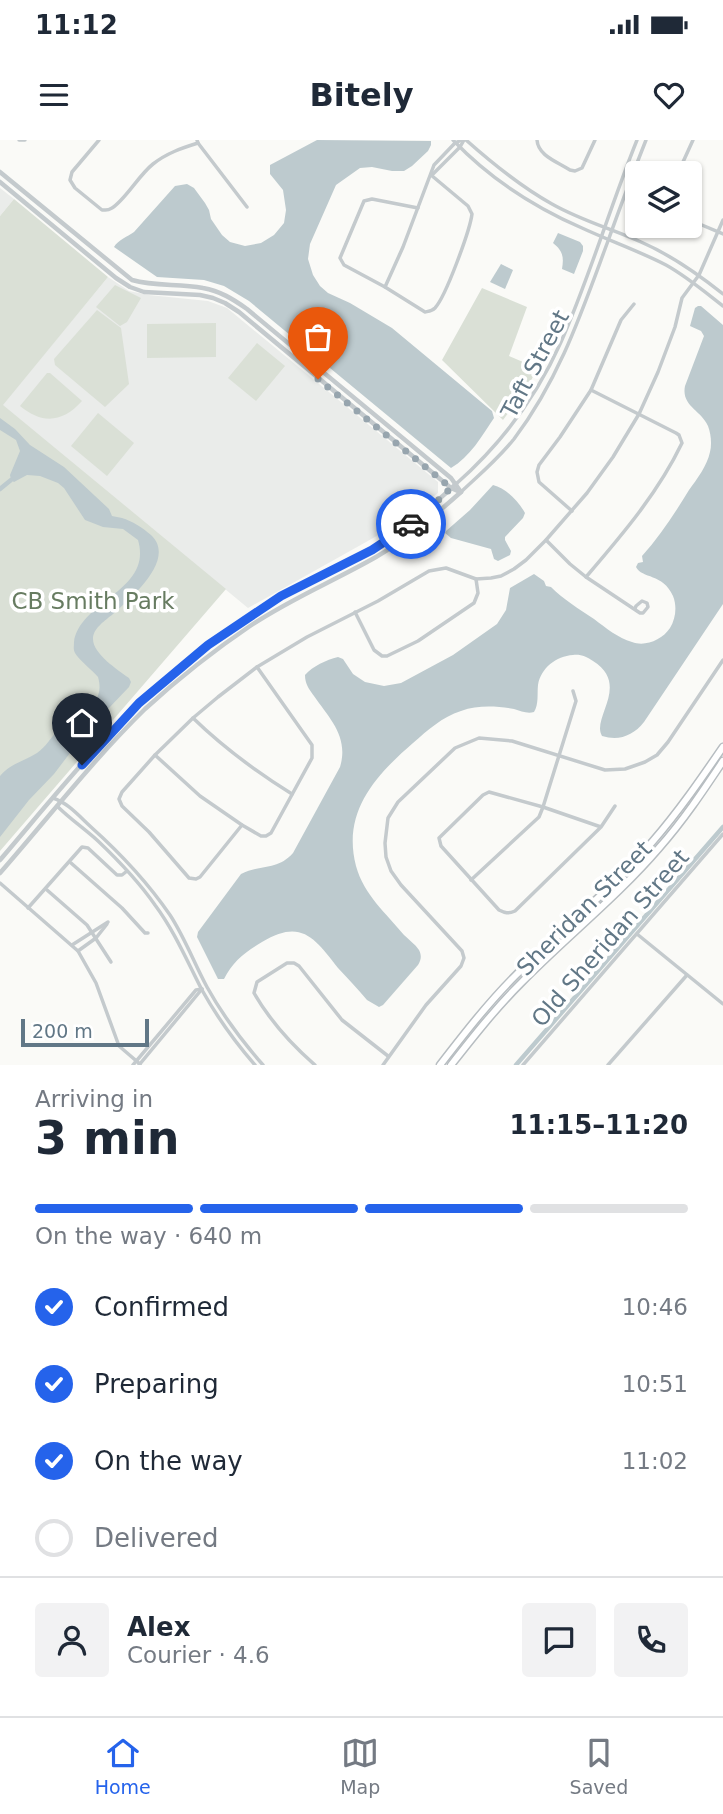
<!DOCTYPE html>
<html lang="en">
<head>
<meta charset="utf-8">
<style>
	body { margin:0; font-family:"DejaVu Sans",sans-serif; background:#f2f2f3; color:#1f2937; height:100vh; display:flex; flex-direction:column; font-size:26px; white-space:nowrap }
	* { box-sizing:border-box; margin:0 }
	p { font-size:23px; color:#747a83 }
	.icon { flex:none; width:38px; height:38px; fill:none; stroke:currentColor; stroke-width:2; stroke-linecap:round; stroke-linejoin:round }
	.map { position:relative; height:925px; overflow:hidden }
	.panel { display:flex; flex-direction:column; background:#fff; flex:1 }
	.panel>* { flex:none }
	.buttons { position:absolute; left:625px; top:21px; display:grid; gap:14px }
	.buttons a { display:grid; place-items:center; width:77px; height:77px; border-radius:7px; background:#fff; box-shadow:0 2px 5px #0004; font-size:35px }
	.scale { position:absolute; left:21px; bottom:18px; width:128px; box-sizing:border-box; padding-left:7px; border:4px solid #617786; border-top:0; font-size:19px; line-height:24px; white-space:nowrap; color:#617786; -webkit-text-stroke:5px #fff; paint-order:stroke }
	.pin { position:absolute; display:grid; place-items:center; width:60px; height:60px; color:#fff; margin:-72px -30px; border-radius:50% 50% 50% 0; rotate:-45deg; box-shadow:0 0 7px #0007 }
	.pin .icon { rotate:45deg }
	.courier { position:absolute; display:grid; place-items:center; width:70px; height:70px; margin:-35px; border:5px solid #2563eb; border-radius:50%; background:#fff; color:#222; box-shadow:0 2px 9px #0007 }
	.head em { font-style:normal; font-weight:700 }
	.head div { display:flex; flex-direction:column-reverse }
	.head { display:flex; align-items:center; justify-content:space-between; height:119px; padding:0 35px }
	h1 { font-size:46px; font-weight:700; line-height:52px }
	.bar { display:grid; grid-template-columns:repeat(4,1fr); gap:10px 7px; align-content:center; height:84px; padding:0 35px }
	.bar i { height:9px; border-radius:5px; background:#e0e1e3 }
	.bar .on { background:#2563eb }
	.bar p { grid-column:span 4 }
	.line { display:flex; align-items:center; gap:18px; padding:0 35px; border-top:2px solid #e0e1e3 }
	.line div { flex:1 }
	.round { display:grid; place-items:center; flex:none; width:74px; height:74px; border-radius:7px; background:#f2f2f3 }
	ol { padding:0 35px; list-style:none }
	li { display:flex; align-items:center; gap:21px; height:77px }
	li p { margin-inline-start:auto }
	li .icon { padding:7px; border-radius:50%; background:#2563eb; color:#fff; stroke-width:4 }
	li:last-child { color:#747a83 }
	li i { width:38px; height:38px; border:4px solid #e0e1e3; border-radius:50% }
	.status { display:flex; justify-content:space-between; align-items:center; height:49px; padding:0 35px; background:#fff; direction:ltr }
	.status svg { height:19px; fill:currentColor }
	header { display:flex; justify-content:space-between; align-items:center; height:91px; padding:0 35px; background:#fff; font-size:32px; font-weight:700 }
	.tabs { display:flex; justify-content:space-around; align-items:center; height:98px; border-top:2px solid #e0e1e3; background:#fff; font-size:19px; color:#747a83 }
	.tabs a { display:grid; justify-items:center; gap:4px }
	.tabs .on { color:#2563eb }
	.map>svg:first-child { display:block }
</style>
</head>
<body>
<div class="status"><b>11:12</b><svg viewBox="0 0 49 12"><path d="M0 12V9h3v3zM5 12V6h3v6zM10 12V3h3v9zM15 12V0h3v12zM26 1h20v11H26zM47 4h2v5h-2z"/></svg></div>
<header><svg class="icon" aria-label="menu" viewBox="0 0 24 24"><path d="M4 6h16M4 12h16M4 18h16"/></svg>Bitely<svg class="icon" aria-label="heart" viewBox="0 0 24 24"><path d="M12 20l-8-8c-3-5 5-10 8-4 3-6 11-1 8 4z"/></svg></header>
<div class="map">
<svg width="723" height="925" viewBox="0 0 723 925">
	<rect width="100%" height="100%" fill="#fafaf7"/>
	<g fill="#eaecea">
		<path d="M0,48l14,11 -14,17z"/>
		<path d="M108,137l21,14 20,4 59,6 19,7 211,174v11l-47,35 -143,80 -246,-203z"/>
	</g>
	<g fill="#dae0d6">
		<path d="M14,59l94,78 -105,128 223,184 -226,262v-635z"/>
		<path d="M115,145l26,13 -14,24 -7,4 -24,-19z"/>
		<path d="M482,148l45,19 -18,49 28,12 -8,17 -26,35 -61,-60z"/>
		<path d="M97,170l24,18 8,56 -24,23 -50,-42 -1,-6z"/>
		<path d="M216,183v34l-69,1v-34z"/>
		<path d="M257,203l28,23 -29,35 -28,-23z"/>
		<path d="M47,233h3l32,28c-19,21 -39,24 -62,5z"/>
		<path d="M98,273l36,30 -27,33 -36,-30z"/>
	</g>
	<g fill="#bdcace">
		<path d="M317,0l114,1v4l-3,6 -16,15 -8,5h-12l-20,-4 -12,1 -24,17 -26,59 -2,15 5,16 7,11 8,7 22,10 42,25 100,83 2,7c-12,18 -24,39 -43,50l-202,-167 -25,-15 -20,-6 -47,-3 -43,-30c4,-7 13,-10 20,-15l41,-46 12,-2 7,4 11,15 4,7 2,9 11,16 8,7 15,4 16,-3 13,-8 10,-12 2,-13 -3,-20 -13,-16v-9z"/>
		<path d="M558,93l22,9 3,4v5l-9,23 -12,-5c2,-12 1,-18 -9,-26z"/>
		<path d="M501,124l12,6 -8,19 -15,-7z"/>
		<path d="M698,166h3l22,19v279l-79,118c-11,14 -25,19 -42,14 -11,-18 29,-51 -9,-75 -6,-4 -12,-7 -20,-6 -17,1 -32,13 -35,30 -1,9 1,19 -4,27 -7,2 -13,-1 -20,-3 -18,-3 -36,-4 -53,2 -19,6 -33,19 -48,32 -38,33 -71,69 -57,123 8,29 30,47 48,69 5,5 11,9 15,15 3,6 2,10 -1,15l-35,40 -4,2 -12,-7c-9,-11 -19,-21 -29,-32 -23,-29 -36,-50 -76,-26 -17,10 -29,19 -38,37h-6l-21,-42 1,-5 43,-58c19,-10 36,-3 52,-21l47,-86c9,-30 -10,-48 -26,-71 -5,-7 -9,-12 -9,-21 8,-9 21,-15 33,-18l5,2 10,15 12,8 19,4 17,-3 52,-28 44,-31 9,-14 4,-22 24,-14 10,7 2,5 5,1c12,12 28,22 43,32 12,9 24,19 38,23 13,5 30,-2 38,-14 6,-10 7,-22 3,-32 -10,-23 -31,-17 -37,-29l2,-4 5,-1 -1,-6c18,-20 33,-43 47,-66 8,-11 18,-24 21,-38 2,-8 1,-18 -2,-26 -7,-16 -27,-20 -23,-40l19,-50 -3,-5 -11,-5 5,-18z"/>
		<path d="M0,278l15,11 15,16 34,22 45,42 3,7c3,1 7,1 10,2 10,3 21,10 29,17 26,24 -20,63 -38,79 -7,6 -20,14 -20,25 0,15 25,31 36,39l2,4 -2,5 -43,45 -32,42 -25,26 -29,37v-61c11,-13 23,-14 37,-23 9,-6 14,-16 22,-24 16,-16 48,-21 39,-52 -6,-7 -19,-17 -23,-24 -2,-4 -1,-7 -1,-11 6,-42 79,-51 64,-102l-15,-11 -20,-2 -18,-7 -21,-32 -6,-5 -18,-7 -13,-1 -13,7 -3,-2 -1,-5 10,-24 -4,-11 -16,-10z"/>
		<path d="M493,345c13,3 26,17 32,28l-2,5 -18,19v3l6,11 -1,4 -12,6 -4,-2 -3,-10 -40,-11 -6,-5 1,-2 24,-21z"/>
	</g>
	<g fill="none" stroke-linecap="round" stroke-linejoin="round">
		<g stroke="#bdcace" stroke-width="4.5">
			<path d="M0,349l11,-9"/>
			<path d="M516,925l207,-238"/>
		</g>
		<g stroke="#b7bdc1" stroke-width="9">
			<g id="primary">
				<path d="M440,925c24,-31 48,-62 76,-90 45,-45 95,-85 137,-134 26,-30 48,-62 70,-94"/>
				<path d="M451,925c22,-28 44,-56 70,-82 45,-46 96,-86 138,-135 24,-27 44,-57 64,-87"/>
			</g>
		</g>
		<g stroke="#c4cacd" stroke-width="3.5">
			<path d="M19,0h6"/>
			<path d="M99,0l-27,32 -2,8 5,8 27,22c5,0 5,1 10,-2 13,-8 27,-33 41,-44 14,-11 29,-16 45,-21"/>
			<path d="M197,0l1,3 49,64"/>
			<path d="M453,0c36,38 81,67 129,88 28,13 57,23 84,37 20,11 39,27 57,41"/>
			<path d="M466,0c27,24 55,47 86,64 28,16 60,25 89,38 30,13 57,32 82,52"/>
			<path d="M537,0c1,16 21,22 33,30l5,1 7,-3 13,-28"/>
			<path d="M678,33l15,-33"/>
			<path d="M433,34l27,-27 4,-7"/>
			<path d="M418,68l-46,-9 -8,2 -24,57 4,7 41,22 40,25c5,-1 7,-1 10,-4 11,-12 35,-78 37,-94l-4,-8 -37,-31"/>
			<path d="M690,80l33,14"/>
			<path d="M385,147l18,-40 31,-82 21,-22 7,-3"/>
			<path d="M456,344c44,-39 81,-88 105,-142 29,-66 49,-135 76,-202"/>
			<path d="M461,352c18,-17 37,-33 53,-53 46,-61 68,-128 94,-198 12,-34 25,-68 38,-101"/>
			<path d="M572,371l-33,-29 -2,-10 2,-7 21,-28 31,-47 30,-70 13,-16"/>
			<path d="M546,400l24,24 16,13 54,36h3l5,-6 -1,-4 -5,-2 -6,5 -1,3"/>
			<path d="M586,437c36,-42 72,-84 96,-134l-3,-8 -3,-2 -85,-43"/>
			<path d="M355,472l19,38 8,6h5l31,-15 56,-38 4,-10 -2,-14"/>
			<path d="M193,578c31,30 62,53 99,76"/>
			<path d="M155,615l45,41 42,29 19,11h5l5,-3 41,-75v-13l-55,-78"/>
			<path d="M53,658c15,5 26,18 38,29 29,26 57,56 79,88 15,23 24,48 37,72 16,29 35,54 56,78"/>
			<path d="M57,666c13,13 28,23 41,35 21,20 41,41 57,64 20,27 32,56 47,85 15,27 33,52 53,75"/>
			<path d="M242,685l-42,52 -4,2 -7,-1 -40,-46 -27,-26 -3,-7 3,-7 33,-37 38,-37 25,-21 39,-30 50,-30 71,-36 51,-30 17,-3 30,11 15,-1 10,-2 13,-7 12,-9 20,-20 41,-47 26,-36 26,-43 19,-42 17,-45 7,-29 17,-23 24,-55"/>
			<path d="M601,687l-58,-20 -54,-15 -6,3 -44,43 2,8 58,64c6,3 9,4 16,1l86,-84 14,-21"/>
			<path d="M71,723l51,45 23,25h3"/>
			<path d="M471,740l68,-63 4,-10 33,-106 -3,-10"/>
			<path d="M0,743l78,68 18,32 23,63 21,18"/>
			<path d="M47,750l40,35 24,37"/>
			<path d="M28,768l54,-61 6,1 29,27h5l5,-4"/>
			<path d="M637,794l86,70"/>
			<path d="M72,805l36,-23"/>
			<path d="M78,811l18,-13 11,-14"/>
			<path d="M133,925l63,-75 6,-1"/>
			<path d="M139,925l63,-76"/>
			<path d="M315,925c-23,-20 -46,-46 -61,-72l3,-11 30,-19h7l5,3 43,54 46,36"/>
			<path d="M383,925l43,-60 35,-39 3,-8 -2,-7 -61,-66 -10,-14 -5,-14 -1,-14 3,-25 10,-16 57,-54 24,-10 33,3 93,29 20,-1 20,-7 12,-7 11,-13 55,-82"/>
			<path d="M523,925l200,-231"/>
			<path d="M608,925l79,-90"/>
		</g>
		<g stroke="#c4cacd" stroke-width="4.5">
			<path d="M0,32l132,108c24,7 47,3 71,8 17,3 30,11 44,21l204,169 10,14"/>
			<path d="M0,42l116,96 14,9 14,5 56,3 13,3 12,5 14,9 212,176 9,4"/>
			<path d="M0,720c65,-76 129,-159 211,-217 23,-17 47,-33 71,-47 39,-22 80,-39 117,-64 21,-14 38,-31 57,-48"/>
			<path d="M0,733c48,-55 93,-113 145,-164 33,-30 68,-58 105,-83 40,-27 84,-45 126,-69 31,-18 58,-41 85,-65"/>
		</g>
		<use href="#primary" stroke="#fff" stroke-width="6"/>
	</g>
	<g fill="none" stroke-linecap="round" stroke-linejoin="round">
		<path stroke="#97a5ae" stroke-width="7" stroke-dasharray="0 12.6" d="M318,239l133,109 -24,23 -16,13"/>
		<path stroke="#2563eb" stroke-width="9" d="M82,625l57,-62 69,-58 73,-49 91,-46 39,-26"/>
	</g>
	<g text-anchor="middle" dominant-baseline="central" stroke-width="7" stroke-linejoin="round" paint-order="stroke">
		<g font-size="23" fill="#617786" stroke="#fff">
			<text transform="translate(535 224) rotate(-62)">Taft Street</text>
			<text transform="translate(584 768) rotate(-45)">Sheridan Street</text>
			<text transform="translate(610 798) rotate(-49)">Old Sheridan Street</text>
		</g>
		<g font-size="23" fill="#677c61" stroke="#fff">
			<text x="93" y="461">CB Smith Park</text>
		</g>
	</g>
</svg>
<div class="buttons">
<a><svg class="icon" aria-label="layers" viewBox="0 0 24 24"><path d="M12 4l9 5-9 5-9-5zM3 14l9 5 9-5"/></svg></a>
</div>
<div class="scale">200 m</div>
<div class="pin" style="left:318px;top:239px;background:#ea580c"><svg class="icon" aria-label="bag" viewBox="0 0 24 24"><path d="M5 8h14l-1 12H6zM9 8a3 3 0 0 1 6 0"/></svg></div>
<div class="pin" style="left:82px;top:625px;background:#1f2937"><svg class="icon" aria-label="home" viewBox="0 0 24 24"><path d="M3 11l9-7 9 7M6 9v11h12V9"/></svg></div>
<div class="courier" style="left:411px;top:384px"><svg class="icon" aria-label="car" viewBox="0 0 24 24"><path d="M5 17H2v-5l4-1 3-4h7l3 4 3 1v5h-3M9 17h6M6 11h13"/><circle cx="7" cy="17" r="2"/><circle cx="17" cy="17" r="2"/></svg></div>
</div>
<section class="panel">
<div class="head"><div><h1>3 min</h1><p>Arriving in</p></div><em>11:15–11:20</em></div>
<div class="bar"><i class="on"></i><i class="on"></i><i class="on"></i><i></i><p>On the way · 640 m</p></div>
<ol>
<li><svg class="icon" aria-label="check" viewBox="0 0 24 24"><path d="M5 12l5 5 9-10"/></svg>Confirmed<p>10:46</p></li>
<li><svg class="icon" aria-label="check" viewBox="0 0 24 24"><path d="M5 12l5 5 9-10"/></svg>Preparing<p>10:51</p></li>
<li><svg class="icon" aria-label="check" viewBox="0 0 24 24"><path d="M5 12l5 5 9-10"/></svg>On the way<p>11:02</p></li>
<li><i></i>Delivered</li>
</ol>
<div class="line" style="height:126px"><a class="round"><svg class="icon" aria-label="person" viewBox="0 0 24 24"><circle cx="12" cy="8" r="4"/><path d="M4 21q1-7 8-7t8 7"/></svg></a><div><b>Alex</b><p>Courier · 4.6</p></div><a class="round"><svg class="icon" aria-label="chat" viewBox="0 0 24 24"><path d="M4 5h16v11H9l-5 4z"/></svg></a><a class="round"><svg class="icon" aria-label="phone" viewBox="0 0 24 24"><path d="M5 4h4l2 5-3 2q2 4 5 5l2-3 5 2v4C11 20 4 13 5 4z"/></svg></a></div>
</section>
<nav class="tabs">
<a class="on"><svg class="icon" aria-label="home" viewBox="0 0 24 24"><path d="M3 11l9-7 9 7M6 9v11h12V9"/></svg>Home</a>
<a><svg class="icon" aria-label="map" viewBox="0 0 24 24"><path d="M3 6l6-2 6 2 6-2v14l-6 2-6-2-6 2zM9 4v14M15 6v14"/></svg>Map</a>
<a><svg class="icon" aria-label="saved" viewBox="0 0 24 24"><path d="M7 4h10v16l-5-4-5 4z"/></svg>Saved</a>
</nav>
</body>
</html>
